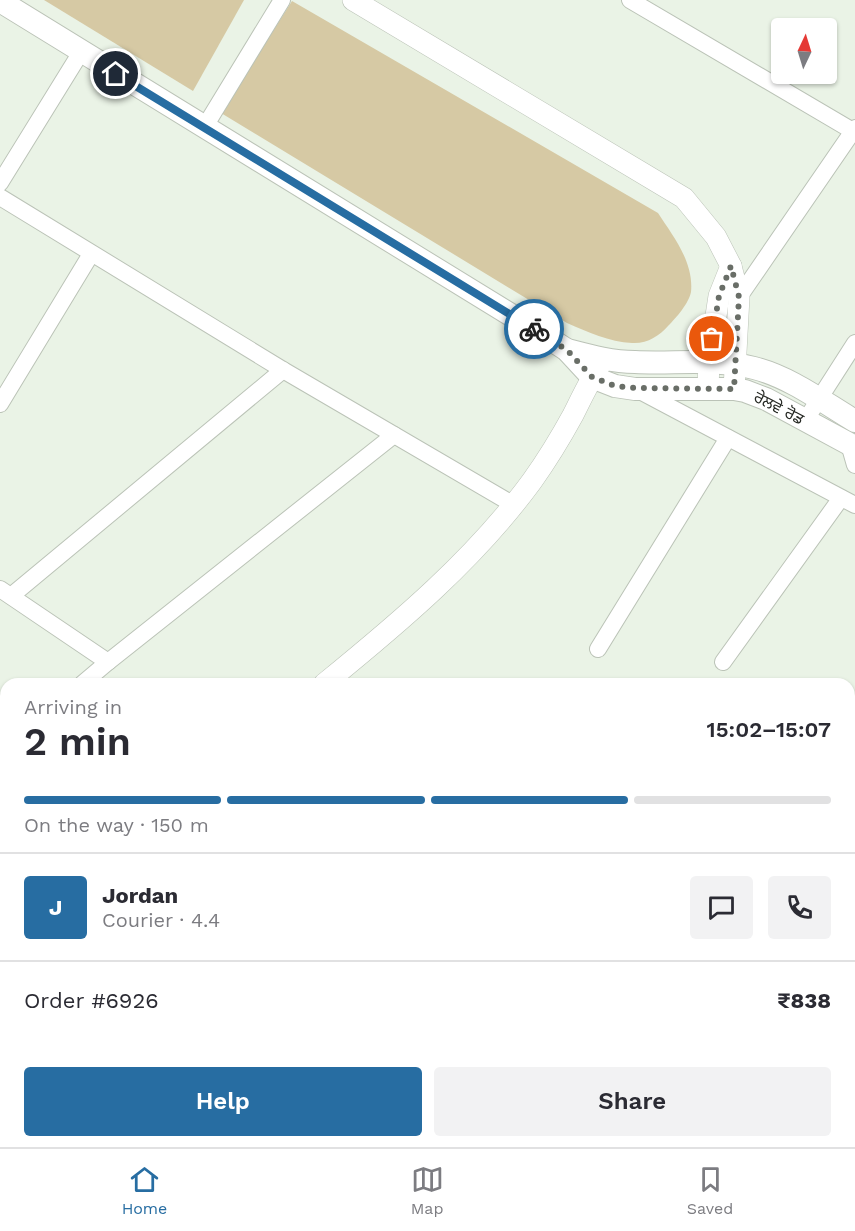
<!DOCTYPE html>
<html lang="en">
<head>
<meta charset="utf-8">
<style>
	body { margin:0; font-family:"Work Sans","Noto Sans Gurmukhi",sans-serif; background:#f2f2f3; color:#2b2b33; height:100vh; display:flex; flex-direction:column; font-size:22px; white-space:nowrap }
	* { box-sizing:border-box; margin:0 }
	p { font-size:20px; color:#7c7c81 }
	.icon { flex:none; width:33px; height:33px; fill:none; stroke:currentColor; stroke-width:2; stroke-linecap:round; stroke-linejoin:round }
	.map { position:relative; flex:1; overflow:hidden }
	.sheet { position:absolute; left:0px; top:678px; width:855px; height:470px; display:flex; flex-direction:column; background:#fff; border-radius:18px 18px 0 0; box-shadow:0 2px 4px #0004 }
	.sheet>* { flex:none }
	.needle { width:39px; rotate:4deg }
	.controls { position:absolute; left:771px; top:18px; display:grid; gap:12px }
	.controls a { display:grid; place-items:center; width:66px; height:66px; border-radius:6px; background:#fff; box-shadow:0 2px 4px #0004; font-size:30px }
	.pin { position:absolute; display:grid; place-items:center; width:51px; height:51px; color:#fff; margin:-26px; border:3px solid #fff; border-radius:50%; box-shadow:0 2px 6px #0007 }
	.courier { position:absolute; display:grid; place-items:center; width:60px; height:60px; margin:-30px; border:4px solid #276da2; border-radius:50%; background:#fff; color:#222; box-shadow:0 2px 8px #0007 }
	.head em { font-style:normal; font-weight:600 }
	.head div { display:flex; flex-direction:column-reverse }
	.head { display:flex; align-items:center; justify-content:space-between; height:102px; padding:0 24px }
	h1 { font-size:39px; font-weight:600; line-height:45px }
	.bar { display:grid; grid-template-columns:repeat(4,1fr); gap:9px 6px; align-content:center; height:72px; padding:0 24px }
	.bar i { height:8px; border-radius:4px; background:#e1e1e2 }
	.bar .selected { background:#276da2 }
	.bar p { grid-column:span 4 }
	.line { display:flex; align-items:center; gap:15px; padding:0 24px; border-top:2px solid #e1e1e2 }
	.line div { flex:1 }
	.round { display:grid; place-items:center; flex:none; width:63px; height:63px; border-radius:6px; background:#f2f2f3 }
	.cta { display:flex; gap:12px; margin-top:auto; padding:12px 24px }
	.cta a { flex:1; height:69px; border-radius:6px; background:#276da2; color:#fff; font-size:24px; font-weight:600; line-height:69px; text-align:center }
	.cta a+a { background:#f2f2f3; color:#2b2b33 }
	.tab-bar { display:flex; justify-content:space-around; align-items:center; height:84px; border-top:2px solid #e1e1e2; background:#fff; font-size:16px; color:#7c7c81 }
	.tab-bar a { display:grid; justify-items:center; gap:3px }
	.tab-bar .selected { color:#276da2 }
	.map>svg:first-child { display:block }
</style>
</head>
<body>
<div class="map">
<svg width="855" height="1147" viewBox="0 0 855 1147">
	<rect width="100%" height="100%" fill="#eaf3e6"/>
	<g fill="#d6c9a4">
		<path d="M44,0h200l-51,91z"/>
		<path d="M292,1l366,212c15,23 36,49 33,79 -2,11 -15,26 -23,34 -9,10 -21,18 -36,17 -23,-1 -44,-11 -65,-20l-346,-210z"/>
	</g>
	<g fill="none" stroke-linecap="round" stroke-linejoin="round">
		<g stroke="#a5ded1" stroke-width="6">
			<path d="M350,1142l12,5"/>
			<path d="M229,1147l9,-5"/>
		</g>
		<g stroke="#bbc3b7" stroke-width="18">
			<g id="minor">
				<path d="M630,0l223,131"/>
				<path d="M204,128l78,-128"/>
				<path d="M0,183l81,-131"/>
				<path d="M0,197l283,173 231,135"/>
				<path d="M739,297l116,-169"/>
				<path d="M638,390l217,115"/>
				<path d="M0,404l91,-150"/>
				<path d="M805,421l50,-78"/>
				<path d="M849,444l6,21"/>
				<path d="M0,589l108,73 -26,22"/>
				<path d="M11,596l272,-226"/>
				<path d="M598,649l130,-211"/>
				<path d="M108,662l286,-227"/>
				<path d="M723,662l118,-164"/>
				<path d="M849,723l6,15"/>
				<path d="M6,748l-5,4 5,3"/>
				<path d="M849,873l6,-3"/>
				<path d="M0,1114l6,-4"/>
				<path d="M611,1147l4,-5"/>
			</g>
		</g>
		<g stroke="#bbc3b7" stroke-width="22">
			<g id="tertiary">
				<path d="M353,0l331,198 32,39 15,29 8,31 -5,92"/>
				<path d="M708,388l1,-26 10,-66 12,-30"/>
				<path d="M324,684c75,-61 151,-125 208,-203 15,-21 29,-44 41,-66 9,-18 17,-35 28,-52"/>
				<path d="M0,916l6,-4"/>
			</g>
		</g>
		<g stroke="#bbc3b7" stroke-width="24">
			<g id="secondary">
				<path d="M0,1l550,338 17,11 25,27 23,9 20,3h99l11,2 21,8 89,48"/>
				<path d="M567,350c23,6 45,12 68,12 39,2 80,-4 119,6 36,9 69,34 101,53"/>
			</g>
		</g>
		<use href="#minor" stroke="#fff" stroke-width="16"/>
		<use href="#tertiary" stroke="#fff" stroke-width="21"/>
		<use href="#secondary" stroke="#fff" stroke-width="22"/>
	</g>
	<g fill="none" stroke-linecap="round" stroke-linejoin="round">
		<path stroke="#696e67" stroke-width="6" stroke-dasharray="0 10.8" d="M534,329l33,21 25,27 23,9 20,2 99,1 5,-92 -8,-31 -12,30 -7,43"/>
		<path stroke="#276da2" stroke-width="8" d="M116,74l418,255"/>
	</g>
	<g text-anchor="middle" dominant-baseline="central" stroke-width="5" stroke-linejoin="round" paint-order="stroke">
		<g font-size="16" fill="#242722" stroke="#fff">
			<text transform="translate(779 408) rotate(27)">ਰੇਲਵੇ ਰੋਡ</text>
		</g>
	</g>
</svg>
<div class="controls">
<a><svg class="needle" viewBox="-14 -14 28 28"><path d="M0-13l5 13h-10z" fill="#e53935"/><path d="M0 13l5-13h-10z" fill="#7c7c81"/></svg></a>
</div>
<div class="pin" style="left:712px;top:339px;background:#ea580c"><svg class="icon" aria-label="bag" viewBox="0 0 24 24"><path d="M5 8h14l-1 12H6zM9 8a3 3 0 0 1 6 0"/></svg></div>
<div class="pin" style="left:116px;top:74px;background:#1f2937"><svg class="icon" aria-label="home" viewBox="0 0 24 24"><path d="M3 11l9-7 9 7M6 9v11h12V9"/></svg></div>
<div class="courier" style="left:534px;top:329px"><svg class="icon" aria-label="bike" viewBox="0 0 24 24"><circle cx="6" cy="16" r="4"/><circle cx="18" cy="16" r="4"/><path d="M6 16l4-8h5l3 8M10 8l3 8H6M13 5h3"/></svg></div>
<section class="sheet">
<div class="head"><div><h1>2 min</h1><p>Arriving in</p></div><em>15:02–15:07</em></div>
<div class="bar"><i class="selected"></i><i class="selected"></i><i class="selected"></i><i></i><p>On the way · 150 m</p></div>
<div class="line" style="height:108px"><b class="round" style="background:#276da2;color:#fff">J</b><div><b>Jordan</b><p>Courier · 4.4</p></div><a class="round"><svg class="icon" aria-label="chat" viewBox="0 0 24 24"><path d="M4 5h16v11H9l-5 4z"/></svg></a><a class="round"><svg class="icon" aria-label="phone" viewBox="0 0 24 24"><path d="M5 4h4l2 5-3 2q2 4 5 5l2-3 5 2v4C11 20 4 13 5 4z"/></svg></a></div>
<div class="line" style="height:78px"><div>Order #6926</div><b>₹838</b></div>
<div class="cta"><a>Help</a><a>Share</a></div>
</section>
</div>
<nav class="tab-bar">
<a class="selected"><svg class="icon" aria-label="home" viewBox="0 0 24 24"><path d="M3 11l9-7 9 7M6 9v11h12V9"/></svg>Home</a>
<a><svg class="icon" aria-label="map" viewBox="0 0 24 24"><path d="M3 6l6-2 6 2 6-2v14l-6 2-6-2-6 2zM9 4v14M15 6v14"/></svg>Map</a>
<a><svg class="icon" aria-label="saved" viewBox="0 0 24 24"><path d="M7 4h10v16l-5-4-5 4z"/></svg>Saved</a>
</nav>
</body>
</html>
